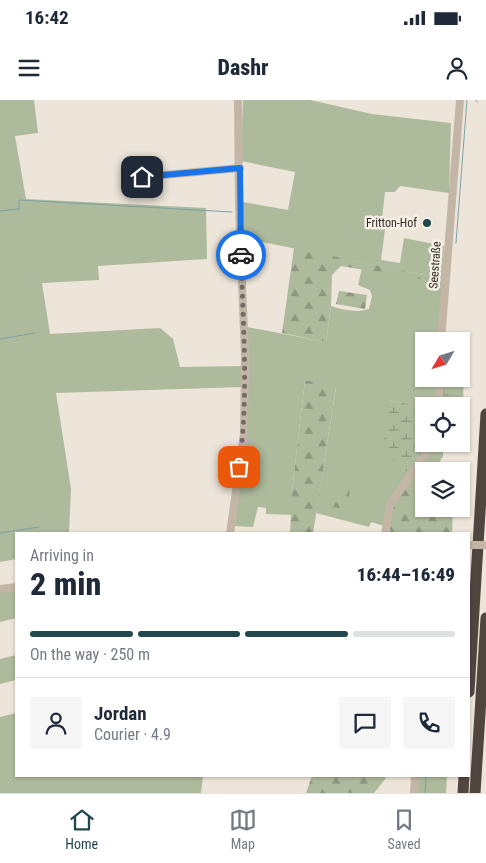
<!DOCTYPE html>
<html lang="en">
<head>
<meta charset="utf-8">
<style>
	body { margin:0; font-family:"Roboto Condensed",sans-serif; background:#f6f6f7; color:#1f2937; height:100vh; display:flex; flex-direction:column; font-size:19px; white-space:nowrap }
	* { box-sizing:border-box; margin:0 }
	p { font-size:16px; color:#747a83 }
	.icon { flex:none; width:28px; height:28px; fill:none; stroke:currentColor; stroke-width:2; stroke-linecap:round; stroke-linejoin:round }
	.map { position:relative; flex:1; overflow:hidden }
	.details { position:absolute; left:15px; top:432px; width:455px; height:245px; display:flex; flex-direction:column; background:#fff; border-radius:0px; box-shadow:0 1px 4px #0004 }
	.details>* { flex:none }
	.needle { width:32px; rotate:232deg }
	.buttons { position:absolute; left:415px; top:232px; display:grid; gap:10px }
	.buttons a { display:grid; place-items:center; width:55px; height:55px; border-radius:0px; background:#fff; box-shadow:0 1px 4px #0004; font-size:25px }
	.pin { position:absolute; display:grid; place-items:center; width:42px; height:42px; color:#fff; margin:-21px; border-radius:10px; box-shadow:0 2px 8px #0006 }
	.courier { position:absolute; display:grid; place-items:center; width:50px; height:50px; margin:-25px; border:4px solid #1a73e8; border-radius:50%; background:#fff; color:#222; box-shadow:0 1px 6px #0007 }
	.head em { font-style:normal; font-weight:800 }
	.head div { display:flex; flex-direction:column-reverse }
	.head { display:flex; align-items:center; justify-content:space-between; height:85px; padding:0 15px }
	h1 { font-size:32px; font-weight:800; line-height:38px }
	.bar { display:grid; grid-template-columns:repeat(4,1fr); gap:8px 5px; align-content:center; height:60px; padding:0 15px }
	.bar i { height:6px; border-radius:4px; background:#e0e1e3 }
	.bar .selected { background:#22484d }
	.bar p { grid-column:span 4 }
	.line { display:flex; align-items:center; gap:12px; padding:0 15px; border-top:1px solid #e0e1e3 }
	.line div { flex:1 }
	.round { display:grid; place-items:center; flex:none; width:52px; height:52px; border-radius:0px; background:#f6f6f7 }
	.status { display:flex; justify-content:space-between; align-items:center; height:35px; padding:0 25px; background:#fff; direction:ltr }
	.status svg { height:14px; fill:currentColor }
	header { display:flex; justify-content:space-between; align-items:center; height:65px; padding:0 15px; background:#fff; font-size:22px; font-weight:800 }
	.tab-bar { display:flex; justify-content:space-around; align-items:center; height:70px; border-top:1px solid #e0e1e3; background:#fff; font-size:14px; color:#747a83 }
	.tab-bar a { display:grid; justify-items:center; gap:2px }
	.tab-bar .selected { color:#22484d }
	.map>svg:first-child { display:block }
</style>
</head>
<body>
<div class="status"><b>16:42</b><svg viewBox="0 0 49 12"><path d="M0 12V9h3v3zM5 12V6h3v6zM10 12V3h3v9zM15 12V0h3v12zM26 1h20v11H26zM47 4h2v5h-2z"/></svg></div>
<header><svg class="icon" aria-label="menu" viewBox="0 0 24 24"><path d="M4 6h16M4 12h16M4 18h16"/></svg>Dashr<svg class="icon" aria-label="person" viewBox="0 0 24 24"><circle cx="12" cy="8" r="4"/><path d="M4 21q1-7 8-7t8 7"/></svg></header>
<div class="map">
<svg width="486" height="693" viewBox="0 0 486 693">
	<defs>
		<pattern id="forest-firs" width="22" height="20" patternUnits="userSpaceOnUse" patternTransform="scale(1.25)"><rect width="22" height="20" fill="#aeba9c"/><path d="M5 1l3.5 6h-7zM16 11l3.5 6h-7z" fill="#8e977f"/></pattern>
		<pattern id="wetland-marsh" width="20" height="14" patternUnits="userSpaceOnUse" patternTransform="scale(1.25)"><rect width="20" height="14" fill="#aeba9c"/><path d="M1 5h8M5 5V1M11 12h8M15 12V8" fill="none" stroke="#8e977f"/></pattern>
	</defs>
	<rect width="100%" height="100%" fill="#ede5d9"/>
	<g fill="#aeba9c">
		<path d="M0,0h34l4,33 -23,3 11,63 180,9 1,51 -109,7 1,14 -57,3 8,51 110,-6 13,11 7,28 63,-1v21l-187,6 15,96 -2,45h-53v25l-16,3z"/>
		<path d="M243,0h67l62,14 79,9 -2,70 -49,-7 -5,6h-10l-3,27 4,3 -5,38 19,3 4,-25 40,8 -1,33 -200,-41v-36l45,8 7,-38 -54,-11z"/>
		<path d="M362,168l80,15 -3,58h-15v38h13l-1,27 -12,1 -35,-7 21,74 -26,52 -13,-4 -2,5 -53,-14 20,-125 -31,-8 -13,111v24l-26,-1v-6l-8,-1 -5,20 -19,-1 13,-199 79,15 5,-36c13,4 25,7 38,3l3,-13 -2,-6 -12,-5z"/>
		<path d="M16,489v29l-16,4v-31z"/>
		<path d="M16,555v25l-16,4v-25z"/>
		<path d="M16,613v63h187l-2,17h-201v-76z"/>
		<path d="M417,676h30l-1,17h-30z"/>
	</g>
	<g fill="url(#forest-firs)">
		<path d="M294,148l149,31 -1,4 -101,-17 -9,9 -1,31 -5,36 -44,-9z"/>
		<path d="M339,191l28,4 -2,14 -29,-5z"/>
		<path d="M305,280l31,7 -23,147h-23l2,-43z"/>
		<path d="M424,321v23h19v12l-9,15h-10v38l29,1 -1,24h-62v-23l28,-49z"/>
		<path d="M341,386l9,5 -3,18 -15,-2 -3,-3 3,-17z"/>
		<path d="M312,676h70l4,2 -12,15h-68z"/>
	</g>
	<g fill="url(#wetland-marsh)">
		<path d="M461,252h3l-1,58 -2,-4h-19l1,-27h18z"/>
		<path d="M389,300l35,7 -6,55 -8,12 -28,-23z"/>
	</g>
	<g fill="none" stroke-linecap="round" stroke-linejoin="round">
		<g stroke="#7ca3a7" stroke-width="1">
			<path d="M476,0l1,2"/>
			<path d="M0,111l19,-2v-9l213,12"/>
			<path d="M456,143l11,-143"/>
			<path d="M0,239l35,-6"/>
			<path d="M0,433l39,-6"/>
			<path d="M425,693l1,-17"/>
		</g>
		<g stroke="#c4b6a7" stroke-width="8">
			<path d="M142,77l98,-9"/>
			<path d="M441,241l19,-241"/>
			<path d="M439,306l1,-27"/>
			<path d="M230,434l14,-100 1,-78 -6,-148 -1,-108"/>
			<path d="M385,434l5,-29 42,-61"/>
			<path d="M0,489l16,-2"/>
			<path d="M414,693l1,-17"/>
		</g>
		<g stroke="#51453f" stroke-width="11">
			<path d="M469,592l17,-278"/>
			<path d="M463,693l1,-17"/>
			<path d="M475,693l11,-175"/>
		</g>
		<path stroke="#c4b6a7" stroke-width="8" d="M469,445h17"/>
	</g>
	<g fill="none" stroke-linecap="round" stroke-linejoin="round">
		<path stroke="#736c65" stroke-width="5" stroke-dasharray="0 9" d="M239,367c10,-70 4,-141 2,-212"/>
		<path stroke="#1a73e8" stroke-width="6" d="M142,77l98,-9 1,87"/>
	</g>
	<circle fill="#22484d" stroke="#f6efe5" stroke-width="2" cx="427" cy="123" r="5"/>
	<g text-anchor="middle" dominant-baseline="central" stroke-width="5" stroke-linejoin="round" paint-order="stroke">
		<g font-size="12" fill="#312b27" stroke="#f6efe5" text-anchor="end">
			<text x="417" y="123">Fritton-Hof</text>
		</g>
		<g font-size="12" fill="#312b27" stroke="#f6efe5">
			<text transform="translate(435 165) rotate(-86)">Seestraße</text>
		</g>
	</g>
</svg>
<div class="buttons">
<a><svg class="needle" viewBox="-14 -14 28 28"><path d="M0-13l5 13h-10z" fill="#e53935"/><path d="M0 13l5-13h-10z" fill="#747a83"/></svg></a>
<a><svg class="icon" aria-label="locate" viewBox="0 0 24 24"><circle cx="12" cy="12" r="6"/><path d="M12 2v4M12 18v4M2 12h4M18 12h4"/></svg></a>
<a><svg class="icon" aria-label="layers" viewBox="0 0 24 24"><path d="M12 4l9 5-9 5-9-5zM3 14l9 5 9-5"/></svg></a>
</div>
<div class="pin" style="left:239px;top:367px;background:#ea580c"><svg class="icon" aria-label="bag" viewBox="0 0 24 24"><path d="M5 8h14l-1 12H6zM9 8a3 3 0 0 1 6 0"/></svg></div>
<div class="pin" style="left:142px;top:77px;background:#1f2937"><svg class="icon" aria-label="home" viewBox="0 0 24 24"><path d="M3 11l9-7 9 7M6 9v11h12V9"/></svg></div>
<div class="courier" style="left:241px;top:155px"><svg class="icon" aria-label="car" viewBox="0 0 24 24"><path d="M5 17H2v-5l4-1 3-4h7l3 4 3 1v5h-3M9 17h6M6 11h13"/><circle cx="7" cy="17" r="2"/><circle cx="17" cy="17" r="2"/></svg></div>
<section class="details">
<div class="head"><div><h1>2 min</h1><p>Arriving in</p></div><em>16:44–16:49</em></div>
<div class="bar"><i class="selected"></i><i class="selected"></i><i class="selected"></i><i></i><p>On the way · 250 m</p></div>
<div class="line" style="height:90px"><a class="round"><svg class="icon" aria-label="person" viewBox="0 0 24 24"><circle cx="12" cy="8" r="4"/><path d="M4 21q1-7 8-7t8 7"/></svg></a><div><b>Jordan</b><p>Courier · 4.9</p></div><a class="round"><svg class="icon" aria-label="chat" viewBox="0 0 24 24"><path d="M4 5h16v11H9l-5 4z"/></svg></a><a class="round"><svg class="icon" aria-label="phone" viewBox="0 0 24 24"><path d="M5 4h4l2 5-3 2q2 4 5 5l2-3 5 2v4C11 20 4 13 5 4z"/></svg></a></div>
</section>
</div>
<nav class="tab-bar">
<a class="selected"><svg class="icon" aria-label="home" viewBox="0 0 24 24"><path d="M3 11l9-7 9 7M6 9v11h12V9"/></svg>Home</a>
<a><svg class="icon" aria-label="map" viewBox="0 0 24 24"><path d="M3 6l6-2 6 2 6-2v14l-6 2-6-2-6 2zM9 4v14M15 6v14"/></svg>Map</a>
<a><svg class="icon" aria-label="saved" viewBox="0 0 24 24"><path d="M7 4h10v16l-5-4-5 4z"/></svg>Saved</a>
</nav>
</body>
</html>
